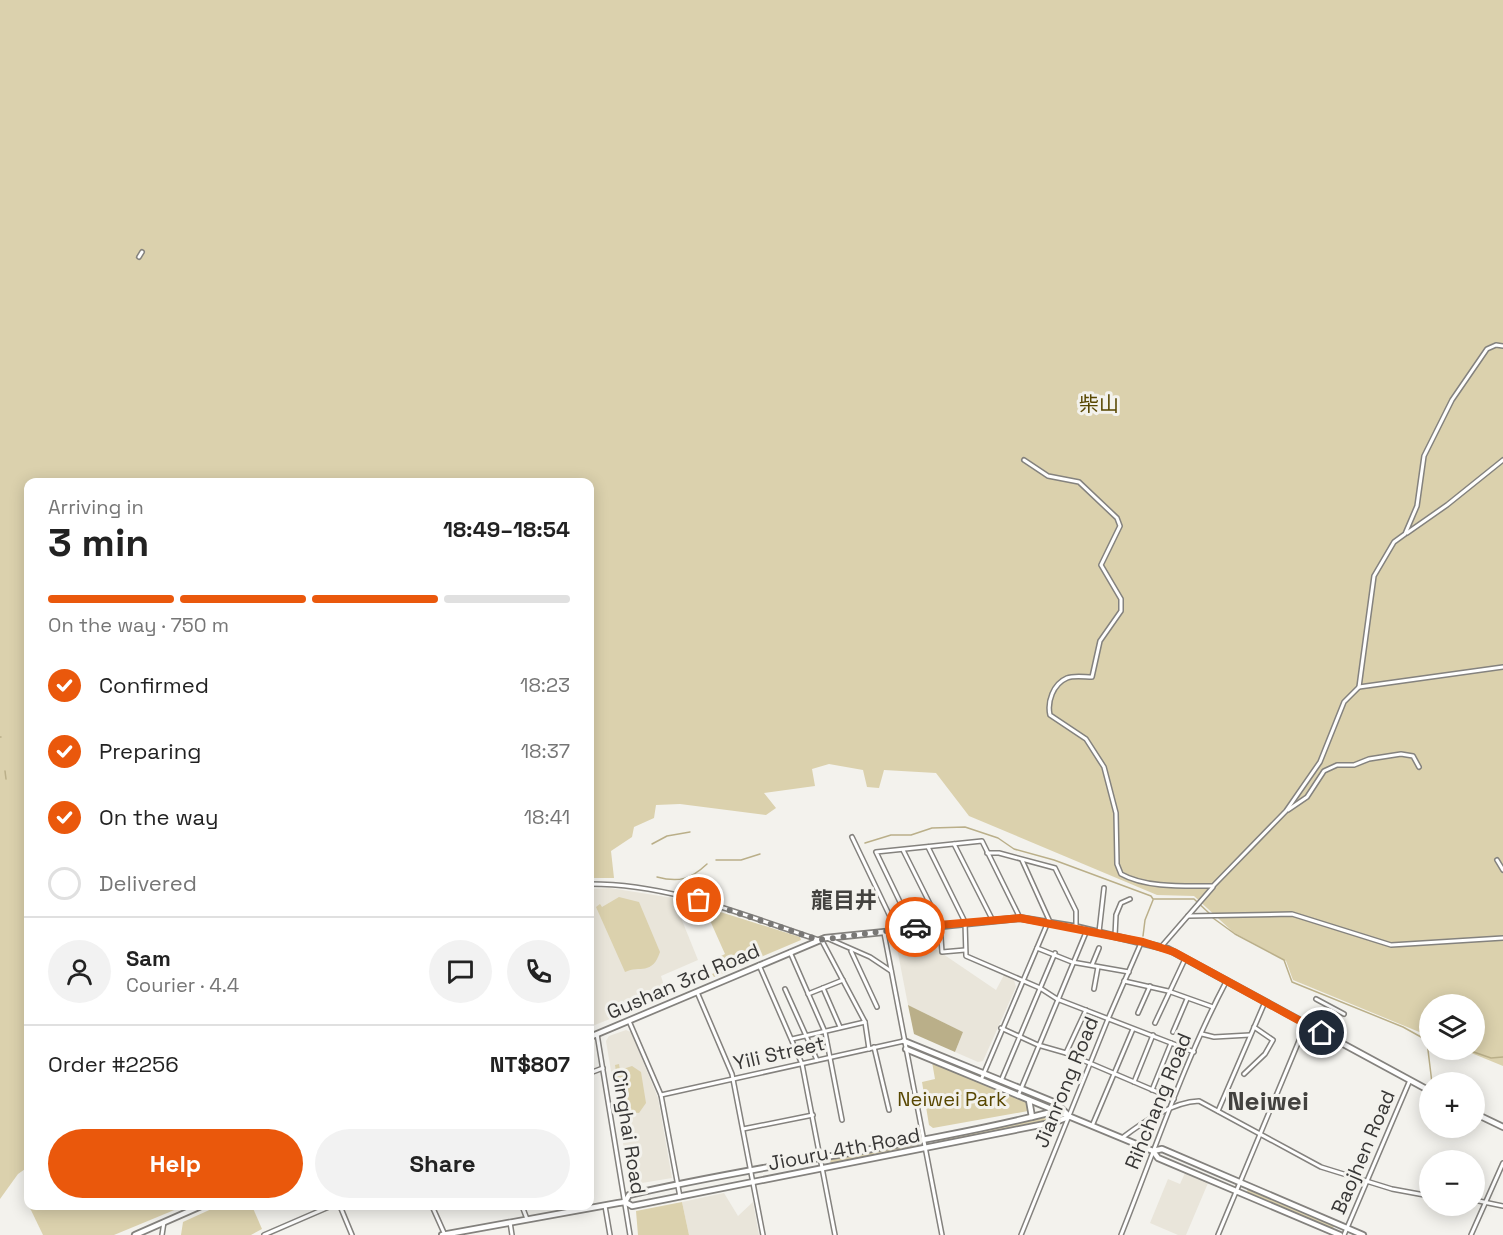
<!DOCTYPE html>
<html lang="en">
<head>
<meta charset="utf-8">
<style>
	body { margin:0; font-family:"Space Grotesk","Noto Sans TC",sans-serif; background:#f2f2f2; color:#222; height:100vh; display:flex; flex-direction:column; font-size:22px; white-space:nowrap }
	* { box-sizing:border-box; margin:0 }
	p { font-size:20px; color:#767676 }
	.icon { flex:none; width:33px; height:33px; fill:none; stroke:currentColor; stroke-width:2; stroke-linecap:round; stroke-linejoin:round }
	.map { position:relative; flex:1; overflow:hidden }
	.side { position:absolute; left:24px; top:478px; width:570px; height:732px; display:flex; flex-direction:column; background:#fff; border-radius:12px; box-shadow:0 3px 15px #0003 }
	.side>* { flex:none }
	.fabs { position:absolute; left:1419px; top:994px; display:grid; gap:12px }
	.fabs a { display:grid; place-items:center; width:66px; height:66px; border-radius:50%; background:#fff; box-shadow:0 3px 15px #0003; font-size:30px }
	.pin { position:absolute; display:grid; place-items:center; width:51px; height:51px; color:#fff; margin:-26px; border:3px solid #fff; border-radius:50%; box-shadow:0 2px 6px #0007 }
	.courier { position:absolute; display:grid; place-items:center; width:60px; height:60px; margin:-30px; border:4px solid #ea580c; border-radius:50%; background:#fff; color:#222; box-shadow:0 2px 8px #0007 }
	.headline em { font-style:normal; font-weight:600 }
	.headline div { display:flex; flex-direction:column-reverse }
	.headline { display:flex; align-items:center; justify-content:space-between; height:102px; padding:0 24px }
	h1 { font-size:39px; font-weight:600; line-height:45px }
	.bar { display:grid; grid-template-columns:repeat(4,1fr); gap:9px 6px; align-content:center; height:72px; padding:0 24px }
	.bar i { height:8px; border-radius:4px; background:#e0e0e0 }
	.bar .on { background:#ea580c }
	.bar p { grid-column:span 4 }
	.line { display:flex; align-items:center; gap:15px; padding:0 24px; border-top:2px solid #e0e0e0 }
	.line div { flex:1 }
	.round { display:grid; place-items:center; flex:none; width:63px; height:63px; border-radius:32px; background:#f2f2f2 }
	ol { padding:0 24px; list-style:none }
	li { display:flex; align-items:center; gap:18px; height:66px }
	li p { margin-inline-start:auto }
	li .icon { padding:6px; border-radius:50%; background:#ea580c; color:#fff; stroke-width:4 }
	li:last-child { color:#767676 }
	li i { width:33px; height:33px; border:3px solid #e0e0e0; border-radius:50% }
	.button { display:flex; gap:12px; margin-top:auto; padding:12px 24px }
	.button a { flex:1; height:69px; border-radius:36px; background:#ea580c; color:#fff; font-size:24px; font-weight:600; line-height:69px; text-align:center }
	.button a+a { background:#f2f2f2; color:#222 }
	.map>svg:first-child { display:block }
</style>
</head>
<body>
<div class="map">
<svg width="1503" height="1235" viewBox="0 0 1503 1235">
	<rect width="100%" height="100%" fill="#f3f2ed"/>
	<g fill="#e9e5da">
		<path d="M610,888l63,10 25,62 -37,16 6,20 -77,31v-138z"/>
		<path d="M915,935l81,55 8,-15 10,5 2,7 -33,74 -5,1 -23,-10 8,-20 -55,-27 -12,-62 4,-5z"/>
		<path d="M626,1030l5,2 27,66 14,80 -42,7 -24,-144 3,-5z"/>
		<path d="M1185,1173l23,10 -22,52h-8l-28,-12 18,-44 12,5z"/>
		<path d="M724,1193l14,23 15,-14 6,33h-70l-7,-33z"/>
	</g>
	<g fill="#dbd1ad">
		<path d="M0,0h1503v1066l-39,-16h10v-45h-44l-1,31 -136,-56 -7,-19 -53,-29 -39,-36 -37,-1 -188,-79 -33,-43 -52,-3 -5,18 -12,-1 -4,-17 -34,-6 -17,5 3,17 -51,7 12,15 -10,7 -86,-11 -24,1 -2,13 -20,9 -2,10 -21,14 3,27h-23l-1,-395h-562v684l-10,7 -18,25z"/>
		<path d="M619,897l20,5 21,50c-8,24 -20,13 -35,20l-29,-65 4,-3 2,3z"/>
		<path d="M676,898l124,39 1,3 -87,37 -9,-14 7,11 6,-3 -5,-11 12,-6 -21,-47 -9,-3 -14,6z"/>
		<path d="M932,1062l95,40 1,9 -95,17 -4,-3 -7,-43 13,-3z"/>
		<path d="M619,1064l1,6 12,-4 9,6 5,31 -7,10 -13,-1 1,3 -4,1 -8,-51z"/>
		<path d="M1053,1115l1,6 -117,23 -1,-6z"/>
		<path d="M917,1142l1,6 -87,18 -1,-6z"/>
		<path d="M1248,1188l86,37 -1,4 -86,-37z"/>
		<path d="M682,1202l7,33h-51l-2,-24z"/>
		<path d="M29,1206h155l-70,29h-71z"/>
		<path d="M218,1206h34l10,23 -11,6h-70l2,-13z"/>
	</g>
	<path fill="#baaf89" d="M908,1005l55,27 -8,20 -41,-18z"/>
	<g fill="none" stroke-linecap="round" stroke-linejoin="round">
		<g stroke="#baaf89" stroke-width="1.5">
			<path d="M27,607l1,8"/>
			<path d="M0,737h1"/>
			<path d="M5,771l1,8"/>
			<path d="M865,843l26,-8h20l21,-7 33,-1 33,11 16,11 40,11 97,36 2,3h41l16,15"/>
			<path d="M652,844l15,-8 23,-4"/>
			<path d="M716,860h25l19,-6"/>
			<path d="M657,877c22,6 34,2 50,-13"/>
			<path d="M1213,918l22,16 49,26 8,22 111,45 27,15"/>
			<path d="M1143,936l2,-16 8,-20"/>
			<path d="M1427,1042l5,41"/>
			<path d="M1446,1050h22l23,8 12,-1"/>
		</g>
		<g stroke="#84827e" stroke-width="6">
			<g id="street">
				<path d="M139,257l3,-5"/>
				<path d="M1024,460l24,16 31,6 38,36 3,8 -19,39 20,34v12l-21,30 -8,36c-7,0 -18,-2 -25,1 -14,6 -20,24 -17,37l36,24 18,28 12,46 1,51 4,10c25,14 63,12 92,12l73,-75 34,-49 24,-60 15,-15 15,-111 20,-34 11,-8 12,-28 7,-50 28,-56 35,-51 9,-4 7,1"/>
				<path d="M1407,533l40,-28 56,-45"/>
				<path d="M1359,687l144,-20"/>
				<path d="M1288,810l19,-13 17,-26 13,-6h17l15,-6 32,-5 12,2 6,11"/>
				<path d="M852,837l44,92"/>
				<path d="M954,844l38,75"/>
				<path d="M928,847l37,75 1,34 74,32 17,11 114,44"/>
				<path d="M903,850l37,74 2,28 23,-2"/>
				<path d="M987,853h12l56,15 21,43v16"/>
				<path d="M1022,860l28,62"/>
				<path d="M1497,860l6,10"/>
				<path d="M590,884c81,0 153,31 229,56"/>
				<path d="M1188,916l104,-2 99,31 112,-7"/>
				<path d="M912,927l-36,-75 106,-11 38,77"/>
				<path d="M1099,932l5,-44"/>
				<path d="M884,933l58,302"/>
				<path d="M1115,936l1,-21 5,-12 9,-4"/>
				<path d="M821,939l44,83 4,27"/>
				<path d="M829,939l41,18 21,14"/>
				<path d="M1161,947l52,-60"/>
				<path d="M1037,948l35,14 57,10"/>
				<path d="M851,951l26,56"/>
				<path d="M790,952l35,80 17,88"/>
				<path d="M759,965l43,99 33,171"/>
				<path d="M1092,965l7,-17"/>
				<path d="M1124,981l44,10 45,16"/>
				<path d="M823,988l17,39"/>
				<path d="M785,989l32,71"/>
				<path d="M1094,989l4,-22"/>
				<path d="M697,992l35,82 31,161"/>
				<path d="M808,994l35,-14"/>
				<path d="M1316,999l28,15"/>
				<path d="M1086,1010l-20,43 108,46"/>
				<path d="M1138,1013l12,-27"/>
				<path d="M629,1021l32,74 19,102"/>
				<path d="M1155,1023l30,-64"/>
				<path d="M1001,1028l37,17 28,8"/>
				<path d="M1173,1032l14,-33"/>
				<path d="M597,1034l33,201"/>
				<path d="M1202,1034l12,3 36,-2"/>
				<path d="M792,1039l73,-17"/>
				<path d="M874,1047l15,63"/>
				<path d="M590,1073l13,-5"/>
				<path d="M1244,1074l21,-20 8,-14 -19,-13"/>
				<path d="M981,1080l67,-158"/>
				<path d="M1001,1081l54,-128"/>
				<path d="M1134,1082l19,-47"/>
				<path d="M1152,1090l19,-47 23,9"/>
				<path d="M661,1095l243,-54"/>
				<path d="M1018,1096l69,-166"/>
				<path d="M1218,1111l47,-109"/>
				<path d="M1092,1126l41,-97"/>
				<path d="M743,1129l70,-14"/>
				<path d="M1122,1138c21,-16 50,-36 77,-37l122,66 71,22 38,7"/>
				<path d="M1474,1200l29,6"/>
				<path d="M340,1206l12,29"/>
				<path d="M432,1206l13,29"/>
				<path d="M522,1206l5,13"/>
				<path d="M605,1206l5,29"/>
				<path d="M510,1222l2,13"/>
				<path d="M162,1235l2,-13"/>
				<path d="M264,1235l67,-29"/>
				<path d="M1021,1235l87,-216 33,-76"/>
				<path d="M1121,1235c34,-85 63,-174 106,-255"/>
				<path d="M1218,1235l88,-211"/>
				<path d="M1344,1235l66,-155"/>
				<path d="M1471,1235l32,-72"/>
			</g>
		</g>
		<g stroke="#84827e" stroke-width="8">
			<g id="secondary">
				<path d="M590,1037l235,-99 195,-20 56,9 92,22 262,142"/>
				<path d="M904,1041l152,62 12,12"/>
				<path d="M906,1049l247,102 5,7 182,77"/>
				<path d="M1029,1100l3,17"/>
				<path d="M1474,1113l29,14"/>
				<path d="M1153,1151l9,-2 201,86"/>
				<path d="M625,1202l7,4 423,-84 14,-5"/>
				<path d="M135,1235l66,-29"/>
				<path d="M442,1235l176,-32 7,-1 4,-7c141,-33 286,-48 427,-84"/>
			</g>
		</g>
		<use href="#street" stroke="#fff" stroke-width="3"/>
		<use href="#secondary" stroke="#fff" stroke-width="4.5"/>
	</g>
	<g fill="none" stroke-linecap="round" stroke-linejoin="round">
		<path stroke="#797876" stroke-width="6" stroke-dasharray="0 10.8" d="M699,900l120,40 96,-13"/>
		<path stroke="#ea580c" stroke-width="8" d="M915,927l105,-9 123,24 31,10 148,81"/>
	</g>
	<g text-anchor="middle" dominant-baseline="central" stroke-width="6" stroke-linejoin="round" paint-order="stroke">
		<g font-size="20" fill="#584701" stroke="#f3f2ed">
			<text x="1099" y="404">柴山</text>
			<text x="952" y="1099">Neiwei Park</text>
		</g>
		<g font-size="20" fill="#383736" stroke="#f3f2ed">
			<text transform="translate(683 981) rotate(-23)">Gushan 3rd Road</text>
			<text transform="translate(779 1053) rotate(-13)">Yili Street</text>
			<text transform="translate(1066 1082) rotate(-68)">Jianrong Road</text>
			<text transform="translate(1158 1101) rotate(-68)">Rihchang Road</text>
			<text transform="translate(629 1132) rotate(81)">Cinghai Road</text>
			<text transform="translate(844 1149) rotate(-11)">Jiouru 4th Road</text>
			<text transform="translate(1363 1152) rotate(-67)">Baojhen Road</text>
		</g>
		<g font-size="22" font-weight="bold" fill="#43423f" stroke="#f3f2ed">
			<text x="844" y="900">龍目井</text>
		</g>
		<g font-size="26" font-weight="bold" fill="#43423f" stroke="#f3f2ed">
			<text x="1268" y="1101">Neiwei</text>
		</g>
	</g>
</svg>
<div class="fabs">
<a><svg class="icon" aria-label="layers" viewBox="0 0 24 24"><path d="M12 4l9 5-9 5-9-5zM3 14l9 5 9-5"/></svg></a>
<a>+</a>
<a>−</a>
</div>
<div class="pin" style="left:699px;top:900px;background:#ea580c"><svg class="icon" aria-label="bag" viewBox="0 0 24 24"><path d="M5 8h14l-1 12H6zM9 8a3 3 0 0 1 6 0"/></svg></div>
<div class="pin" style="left:1322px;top:1033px;background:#1f2937"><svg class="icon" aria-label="home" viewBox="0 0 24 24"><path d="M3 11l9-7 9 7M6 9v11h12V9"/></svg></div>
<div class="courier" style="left:915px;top:927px"><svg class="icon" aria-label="car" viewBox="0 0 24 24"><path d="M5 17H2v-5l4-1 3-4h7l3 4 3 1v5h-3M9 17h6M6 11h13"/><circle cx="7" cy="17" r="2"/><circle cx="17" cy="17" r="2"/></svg></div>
<section class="side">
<div class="headline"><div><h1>3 min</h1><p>Arriving in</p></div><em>18:49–18:54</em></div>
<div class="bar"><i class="on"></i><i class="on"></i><i class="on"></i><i></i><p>On the way · 750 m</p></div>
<ol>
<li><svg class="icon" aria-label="check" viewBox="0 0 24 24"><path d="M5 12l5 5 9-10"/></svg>Confirmed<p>18:23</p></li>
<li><svg class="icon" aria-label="check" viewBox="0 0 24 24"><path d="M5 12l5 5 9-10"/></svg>Preparing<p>18:37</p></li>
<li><svg class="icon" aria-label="check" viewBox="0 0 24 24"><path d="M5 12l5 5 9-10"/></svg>On the way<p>18:41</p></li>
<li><i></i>Delivered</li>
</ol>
<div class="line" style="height:108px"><a class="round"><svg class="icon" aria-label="person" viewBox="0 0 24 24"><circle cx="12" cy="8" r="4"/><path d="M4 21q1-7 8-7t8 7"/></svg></a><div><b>Sam</b><p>Courier · 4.4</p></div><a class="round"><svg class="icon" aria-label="chat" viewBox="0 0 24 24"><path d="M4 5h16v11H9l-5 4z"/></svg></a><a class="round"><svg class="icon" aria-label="phone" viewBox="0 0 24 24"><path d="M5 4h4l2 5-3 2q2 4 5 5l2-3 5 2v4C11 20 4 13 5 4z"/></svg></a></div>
<div class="line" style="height:78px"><div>Order #2256</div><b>NT$807</b></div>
<div class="button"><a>Help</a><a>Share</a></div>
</section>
</div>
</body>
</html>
